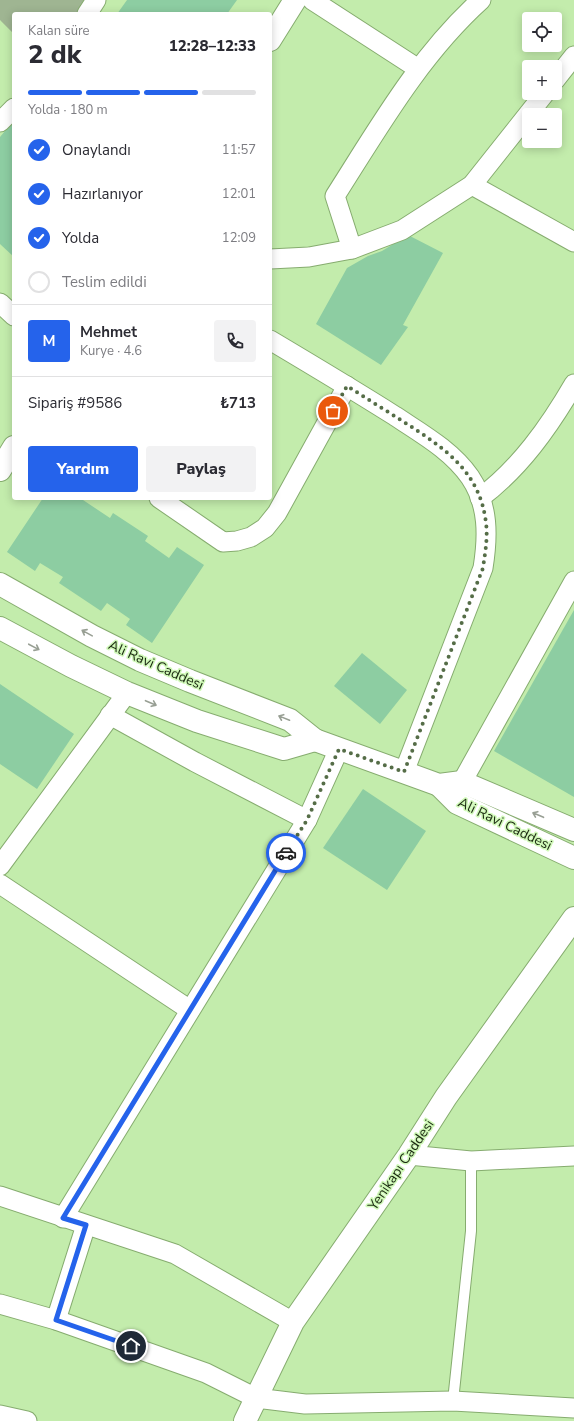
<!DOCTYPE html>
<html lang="tr">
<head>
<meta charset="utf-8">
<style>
	body { margin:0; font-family:"Nunito Sans",sans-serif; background:#f2f2f3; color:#2b2b33; height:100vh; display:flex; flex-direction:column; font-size:15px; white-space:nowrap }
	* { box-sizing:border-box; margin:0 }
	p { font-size:13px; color:#7c7c81 }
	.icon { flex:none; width:22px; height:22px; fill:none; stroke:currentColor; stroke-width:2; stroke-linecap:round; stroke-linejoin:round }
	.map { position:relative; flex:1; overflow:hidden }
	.side { position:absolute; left:12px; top:12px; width:260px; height:488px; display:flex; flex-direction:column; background:#fff; border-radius:4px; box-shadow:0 2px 10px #0003 }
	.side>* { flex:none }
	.controls { position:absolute; left:522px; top:12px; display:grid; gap:8px }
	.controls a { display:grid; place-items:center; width:40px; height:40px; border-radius:4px; background:#fff; box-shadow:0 2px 10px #0003; font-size:20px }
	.pin { position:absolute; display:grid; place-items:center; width:34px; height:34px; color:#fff; margin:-17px; border:2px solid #fff; border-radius:50%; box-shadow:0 1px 4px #0007 }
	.courier { position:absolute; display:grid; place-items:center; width:40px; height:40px; margin:-20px; border:3px solid #2563eb; border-radius:50%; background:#fff; color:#222; box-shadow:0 1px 5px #0007 }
	.summary em { font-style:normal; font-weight:800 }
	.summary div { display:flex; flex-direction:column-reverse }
	.summary { display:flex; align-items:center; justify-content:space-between; height:68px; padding:0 16px }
	h1 { font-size:26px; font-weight:800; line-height:30px }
	.bar { display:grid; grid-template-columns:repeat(4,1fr); gap:6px 4px; align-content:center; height:48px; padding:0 16px }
	.bar i { height:5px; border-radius:3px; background:#e1e1e2 }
	.bar .selected { background:#2563eb }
	.bar p { grid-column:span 4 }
	.line { display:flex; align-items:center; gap:10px; padding:0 16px; border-top:1px solid #e1e1e2 }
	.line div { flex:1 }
	.round { display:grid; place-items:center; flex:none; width:42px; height:42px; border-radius:4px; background:#f2f2f3 }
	ol { padding:0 16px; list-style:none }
	li { display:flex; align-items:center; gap:12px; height:44px }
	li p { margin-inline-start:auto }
	li .icon { padding:4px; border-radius:50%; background:#2563eb; color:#fff; stroke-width:4 }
	li:last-child { color:#7c7c81 }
	li i { width:22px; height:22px; border:2px solid #e1e1e2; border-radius:50% }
	.cta { display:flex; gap:8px; margin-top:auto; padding:8px 16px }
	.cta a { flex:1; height:46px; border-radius:4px; background:#2563eb; color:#fff; font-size:16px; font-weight:800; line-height:46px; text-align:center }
	.cta a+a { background:#f2f2f3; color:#2b2b33 }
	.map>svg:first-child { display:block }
</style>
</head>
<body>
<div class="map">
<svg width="574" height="1421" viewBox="0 0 574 1421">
	<rect width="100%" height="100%" fill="#c3ecac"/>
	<path fill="#9fb592" d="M0,0h96l-9,14h-73v20l-14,-14z"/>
	<g fill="#8dcda2">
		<path d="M127,0h110l-10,14h-110z"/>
		<path d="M14,120v137l-14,-13v-107z"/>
		<path d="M408,235l35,18 -40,72 5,2 -27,38 -65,-41 31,-56 21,-12 14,-5z"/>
		<path d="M43,498h37l30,20 3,-5 35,23 -3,5 24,17 8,-11 27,18 -52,78 -26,-18 4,-6 -23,-16 -6,8 -42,-28 4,-6 -23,-14 -5,8 -28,-19z"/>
		<path d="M574,610v187l-80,-46z"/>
		<path d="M362,653l45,37 -27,34 -46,-38z"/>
		<path d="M0,684l74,50 -37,55 -37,-25z"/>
		<path d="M363,789l63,42 -39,59 -64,-42z"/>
	</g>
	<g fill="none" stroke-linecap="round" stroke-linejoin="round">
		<g stroke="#86ac6f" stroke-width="12">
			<path id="lane" d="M453,1401l18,-170v-70"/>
		</g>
		<g stroke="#86ac6f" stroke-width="21">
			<g id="street">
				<path d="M312,0l105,68"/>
				<path d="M87,14l9,-14"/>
				<path d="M555,80l19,-24"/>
				<path d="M0,122l14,-14"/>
				<path d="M472,185l102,57"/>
				<path d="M352,249l-17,-53c44,-69 85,-141 146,-196"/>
				<path d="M270,259l39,-2 43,-8 50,-19 70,-45 73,-92"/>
				<path d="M0,303l14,13"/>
				<path d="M270,340c42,25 84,50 125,76 27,18 56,34 75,61 19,28 18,60 13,91l-79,204"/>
				<path d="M159,498l64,44 14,-1 14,-4 14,-9 12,-15 70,-127"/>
				<path d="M480,498c40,-30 69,-71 94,-114"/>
				<path d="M110,715l85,47 112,58"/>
				<path d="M462,782l112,-201"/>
				<path d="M0,866l127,-173"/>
				<path d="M0,884l190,126"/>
				<path d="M409,1155l62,6 103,-5"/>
				<path d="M0,1196l175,58 118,68"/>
				<path d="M63,1218l244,-398 32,-71"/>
				<path d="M0,1304l56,16 150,53 50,25 49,6 148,-3 121,7"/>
				<path d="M56,1320l30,-95"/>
				<path d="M0,1415l27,6"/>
			</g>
		</g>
		<g stroke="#86ac6f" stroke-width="24">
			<g id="secondary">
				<path d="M270,40l25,-40"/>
				<path d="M0,470l14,-23"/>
				<path d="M0,584l92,52 48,24 50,21 100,39 25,20 124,45 23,-3 112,48"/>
				<path d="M0,628l71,38 56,27 70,28 87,28 31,-9"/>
				<path d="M439,785l18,18 117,55"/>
				<path d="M245,1421l48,-99 116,-167 37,-58 128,-179"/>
			</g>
		</g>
		<use href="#lane" stroke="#fff" stroke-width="10"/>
		<use href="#street" stroke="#fff" stroke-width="19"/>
		<use href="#secondary" stroke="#fff" stroke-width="22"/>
	</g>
	<defs><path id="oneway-shaft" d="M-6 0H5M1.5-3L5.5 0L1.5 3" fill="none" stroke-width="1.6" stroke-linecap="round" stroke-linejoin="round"/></defs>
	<g stroke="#989f94">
		<use href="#oneway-shaft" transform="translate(87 633) rotate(-151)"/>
		<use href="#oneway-shaft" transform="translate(34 647) rotate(28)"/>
		<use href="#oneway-shaft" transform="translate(151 703) rotate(23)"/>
		<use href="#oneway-shaft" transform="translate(284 718) rotate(-158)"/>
		<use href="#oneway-shaft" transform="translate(538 815) rotate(-157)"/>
	</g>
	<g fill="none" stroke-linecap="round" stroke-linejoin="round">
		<path stroke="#556d47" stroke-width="4" stroke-dasharray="0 7.2" d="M286,853l21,-33 32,-71 65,23 79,-204c2,-15 5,-30 3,-45 -6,-52 -42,-75 -82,-101 -19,-12 -38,-24 -57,-36l-14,25"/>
		<path stroke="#2563eb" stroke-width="5" d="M131,1346l-75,-26 30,-95 -23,-7 223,-365"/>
	</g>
	<g text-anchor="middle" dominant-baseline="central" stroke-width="3" stroke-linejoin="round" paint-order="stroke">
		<g font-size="14" fill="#1a2911" stroke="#d0f9b8">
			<text transform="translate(156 665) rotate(24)">Ali Ravi Caddesi</text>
			<text transform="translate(505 824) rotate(26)">Ali Ravi Caddesi</text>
			<text transform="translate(401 1165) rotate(-56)">Yenikapı Caddesi</text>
		</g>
	</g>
</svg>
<div class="controls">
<a><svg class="icon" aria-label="locate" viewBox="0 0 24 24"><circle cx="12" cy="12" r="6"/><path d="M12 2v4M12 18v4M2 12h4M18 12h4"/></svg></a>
<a>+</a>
<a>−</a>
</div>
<div class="pin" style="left:333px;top:411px;background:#ea580c"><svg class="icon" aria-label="bag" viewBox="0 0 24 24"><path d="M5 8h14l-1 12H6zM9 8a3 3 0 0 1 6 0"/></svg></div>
<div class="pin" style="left:131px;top:1346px;background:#1f2937"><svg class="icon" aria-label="home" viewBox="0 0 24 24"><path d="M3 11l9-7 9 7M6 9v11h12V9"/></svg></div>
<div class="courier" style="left:286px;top:853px"><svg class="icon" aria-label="car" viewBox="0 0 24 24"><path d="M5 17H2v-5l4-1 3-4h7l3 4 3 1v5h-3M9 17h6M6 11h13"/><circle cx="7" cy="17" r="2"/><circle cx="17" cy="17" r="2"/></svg></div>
<section class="side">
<div class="summary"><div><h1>2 dk</h1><p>Kalan süre</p></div><em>12:28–12:33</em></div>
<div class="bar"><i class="selected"></i><i class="selected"></i><i class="selected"></i><i></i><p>Yolda · 180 m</p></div>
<ol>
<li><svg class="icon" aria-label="check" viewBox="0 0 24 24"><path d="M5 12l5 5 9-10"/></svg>Onaylandı<p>11:57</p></li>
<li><svg class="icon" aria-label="check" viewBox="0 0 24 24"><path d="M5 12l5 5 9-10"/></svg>Hazırlanıyor<p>12:01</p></li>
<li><svg class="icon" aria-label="check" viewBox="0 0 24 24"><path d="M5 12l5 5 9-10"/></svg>Yolda<p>12:09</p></li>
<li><i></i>Teslim edildi</li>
</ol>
<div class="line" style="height:72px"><b class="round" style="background:#2563eb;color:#fff">M</b><div><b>Mehmet</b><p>Kurye · 4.6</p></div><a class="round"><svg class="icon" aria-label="phone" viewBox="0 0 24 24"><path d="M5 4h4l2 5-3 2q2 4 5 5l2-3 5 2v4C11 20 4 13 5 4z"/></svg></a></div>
<div class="line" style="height:52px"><div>Sipariş #9586</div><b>₺713</b></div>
<div class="cta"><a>Yardım</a><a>Paylaş</a></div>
</section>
</div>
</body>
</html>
